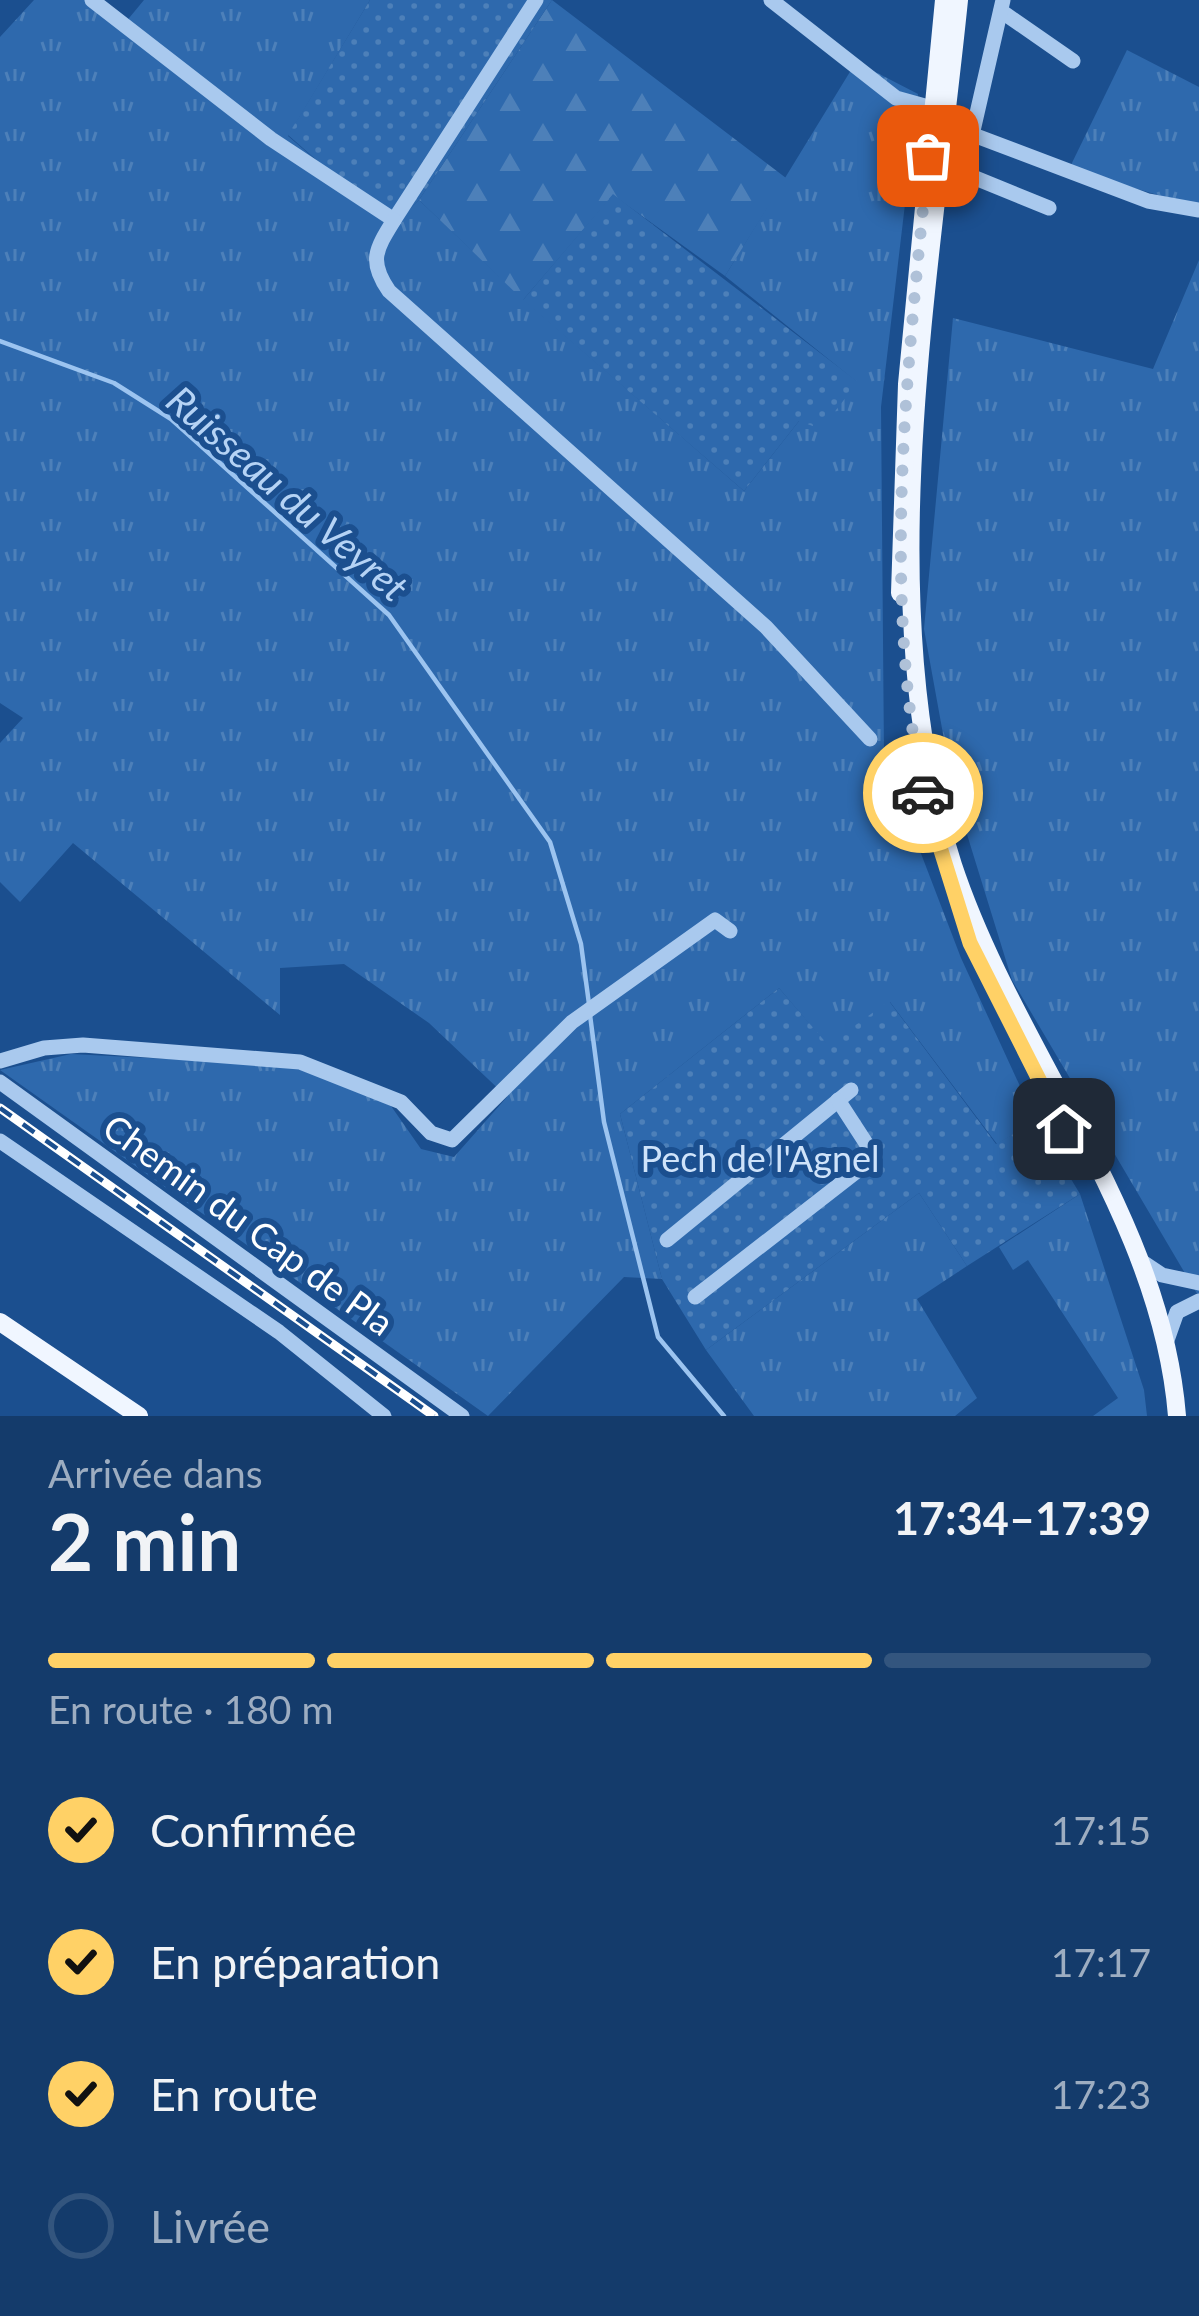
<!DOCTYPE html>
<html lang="fr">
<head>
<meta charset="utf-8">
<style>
	body { margin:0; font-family:Lato,sans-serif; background:#214673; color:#f1f3f6; height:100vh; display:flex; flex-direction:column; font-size:45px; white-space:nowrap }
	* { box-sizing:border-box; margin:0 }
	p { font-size:39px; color:#9dadc1 }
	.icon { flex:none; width:66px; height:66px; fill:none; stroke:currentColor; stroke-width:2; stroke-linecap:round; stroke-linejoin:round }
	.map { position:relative; height:1416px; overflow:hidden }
	.details { display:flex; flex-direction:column; background:#143b6b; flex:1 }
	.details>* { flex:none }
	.pin { position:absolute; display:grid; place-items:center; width:102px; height:102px; color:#fff; margin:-51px; border-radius:24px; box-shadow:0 6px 18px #0006 }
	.courier { position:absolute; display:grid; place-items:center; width:120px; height:120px; margin:-60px; border:9px solid #ffd166; border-radius:50%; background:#fff; color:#222; box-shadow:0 3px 15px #0007 }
	.summary em { font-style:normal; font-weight:700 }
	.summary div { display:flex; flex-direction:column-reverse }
	.summary { display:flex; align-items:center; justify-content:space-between; height:204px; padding:0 48px }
	h1 { font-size:78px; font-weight:700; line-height:90px }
	.bar { display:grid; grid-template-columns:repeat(4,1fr); gap:18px 12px; align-content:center; height:144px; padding:0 48px }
	.bar i { height:15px; border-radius:9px; background:#33557e }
	.bar .active { background:#ffd166 }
	.bar p { grid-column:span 4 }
	ol { padding:0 48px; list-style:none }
	li { display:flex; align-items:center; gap:36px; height:132px }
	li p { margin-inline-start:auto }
	li .icon { padding:12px; border-radius:50%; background:#ffd166; color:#111; stroke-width:4 }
	li:last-child { color:#9dadc1 }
	li i { width:66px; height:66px; border:6px solid #33557e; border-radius:50% }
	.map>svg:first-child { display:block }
</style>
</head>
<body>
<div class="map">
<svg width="1199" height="1416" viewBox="0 0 1199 1416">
	<defs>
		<pattern id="grass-tufts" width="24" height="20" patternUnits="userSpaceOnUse" patternTransform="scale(3)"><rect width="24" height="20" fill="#2e69ad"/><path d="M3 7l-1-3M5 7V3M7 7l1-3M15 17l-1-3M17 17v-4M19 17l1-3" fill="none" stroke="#4d80b9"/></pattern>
		<pattern id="forest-firs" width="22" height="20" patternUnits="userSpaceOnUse" patternTransform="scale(3)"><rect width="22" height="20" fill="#2e69ad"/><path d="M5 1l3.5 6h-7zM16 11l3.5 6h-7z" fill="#4d80b9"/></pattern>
		<pattern id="garden-dots" width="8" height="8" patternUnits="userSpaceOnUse" patternTransform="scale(3)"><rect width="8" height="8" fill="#2e69ad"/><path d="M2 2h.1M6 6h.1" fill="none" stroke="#4d80b9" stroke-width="1.8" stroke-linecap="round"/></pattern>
	</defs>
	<rect width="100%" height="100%" fill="#1b4f8f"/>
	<g fill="url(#grass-tufts)">
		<path d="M34,0h58l33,23 19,-23h226l-82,136 105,90 26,-26 105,100 220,191 55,-70 58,-39 -132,-106 131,-214 62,32 -37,313 3,350 77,201 75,163 -39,23 -107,-142 -62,44 -49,-58 -159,126 42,165 -38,-2 -136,139 -488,-346 71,-16 234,12 86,40 30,43 33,8 53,-60 -78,-74 -85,-59 -64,4v47l-207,-172 -53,59 -20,-20v-139l23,-25 -23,-15v-666z"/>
		<path d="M1127,50l72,37v120l-130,-38z"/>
		<path d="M1199,260v1037l-187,-317 -59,-191 -29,-160 29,-311 200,51z"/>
		<path d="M919,1193l48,73 -50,33 60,99 -22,18h-201l-48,-66z"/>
		<path d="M1080,1194l64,196 3,26h-54l25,-18 -90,-138 -15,10 -14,-23z"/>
	</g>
	<path fill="url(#forest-firs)" d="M552,0l234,178 -61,98 -112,-81 -90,105 -104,-100z"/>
	<g fill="url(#garden-dots)">
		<path d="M370,0h182l-133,200 -26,27 -105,-92z"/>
		<path d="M613,194l245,188 -37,47 -22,-8 -55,70 -221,-191z"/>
		<path d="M779,988l49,57 61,-44 107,143 40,-23 44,73 -113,72 -48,-73 -213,157 -44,-71 -42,-165z"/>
	</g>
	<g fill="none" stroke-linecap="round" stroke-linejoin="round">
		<g stroke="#9cc4f0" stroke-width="4.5">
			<path d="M0,341l114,42 57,36 218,196 161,227 31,102 8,60"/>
			<path d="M590,1015l14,107 54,215 66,79"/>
		</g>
		<g stroke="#a9c9ee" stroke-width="15">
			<path d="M92,0l179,139 123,81 142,-220"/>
			<path d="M771,0l125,98 36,10 15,17 201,76 51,9"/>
			<path d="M1001,11l72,50"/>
			<path d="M972,135l31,-135"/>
			<path d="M935,174l33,1 81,33"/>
			<path d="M394,220c-18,29 -26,41 -5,71l377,336 104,112"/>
			<path d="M0,1061l44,-13 39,-3 217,17 101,40 30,31 21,7 120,-118 143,-102 15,11"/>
			<path d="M0,1082l462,334"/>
			<path d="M0,1141l279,191 105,84"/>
			<path d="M667,1240l184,-150"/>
			<path d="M1138,1259l24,16 37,8"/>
			<path d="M695,1297l180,-140 -37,-57"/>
			<path d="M1166,1343l11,-31 22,-11"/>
		</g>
		<g stroke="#f0f6ff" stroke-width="18">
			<path d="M959,0c-27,269 -91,604 -6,865 62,187 208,350 224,551"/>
			<path d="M900,593l7,-209 37,-384"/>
			<path d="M0,1322l139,94"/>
		</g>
		<g stroke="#fff" stroke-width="9">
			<path id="rail" d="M0,1108l434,308"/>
		</g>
		<use href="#rail" stroke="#1b4f8f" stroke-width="4.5" stroke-dasharray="14" stroke-linecap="butt"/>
	</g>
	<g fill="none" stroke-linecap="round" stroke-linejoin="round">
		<path stroke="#afc1d8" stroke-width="12" stroke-dasharray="0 21.6" d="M923,793c-42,-212 -15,-425 5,-637"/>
		<path stroke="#ffd166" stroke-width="15" d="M923,793l47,150 94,186"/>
	</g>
	<g text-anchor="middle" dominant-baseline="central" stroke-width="12" stroke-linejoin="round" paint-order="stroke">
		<g font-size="36" fill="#cfe3fa" stroke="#1b4f8f">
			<text x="760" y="1158">Pech de l'Agnel</text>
		</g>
		<g font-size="36" fill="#fff" stroke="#1b4f8f">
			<text transform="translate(249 1224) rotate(36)">Chemin du Cap de Pla</text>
		</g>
		<g font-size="39" font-style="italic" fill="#b5d3f5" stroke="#1b4f8f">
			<text transform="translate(288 493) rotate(41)">Ruisseau du Veyret</text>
		</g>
	</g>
</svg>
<div class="pin" style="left:928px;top:156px;background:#ea580c"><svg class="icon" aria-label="bag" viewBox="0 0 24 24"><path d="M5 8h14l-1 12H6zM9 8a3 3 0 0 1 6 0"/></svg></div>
<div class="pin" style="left:1064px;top:1129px;background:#1f2937"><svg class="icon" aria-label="home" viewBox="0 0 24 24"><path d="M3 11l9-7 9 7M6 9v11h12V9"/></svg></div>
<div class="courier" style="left:923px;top:793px"><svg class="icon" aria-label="car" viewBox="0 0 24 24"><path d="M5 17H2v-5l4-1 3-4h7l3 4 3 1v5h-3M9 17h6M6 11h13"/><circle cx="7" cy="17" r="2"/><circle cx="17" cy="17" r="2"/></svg></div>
</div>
<section class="details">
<div class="summary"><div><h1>2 min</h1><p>Arrivée dans</p></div><em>17:34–17:39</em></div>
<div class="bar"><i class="active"></i><i class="active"></i><i class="active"></i><i></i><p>En route · 180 m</p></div>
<ol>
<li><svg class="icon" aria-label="check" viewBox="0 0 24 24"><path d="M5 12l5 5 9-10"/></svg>Confirmée<p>17:15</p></li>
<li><svg class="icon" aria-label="check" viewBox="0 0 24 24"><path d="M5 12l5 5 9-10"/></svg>En préparation<p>17:17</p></li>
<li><svg class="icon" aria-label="check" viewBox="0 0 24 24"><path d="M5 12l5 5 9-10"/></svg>En route<p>17:23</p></li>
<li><i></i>Livrée</li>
</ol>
</section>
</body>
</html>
